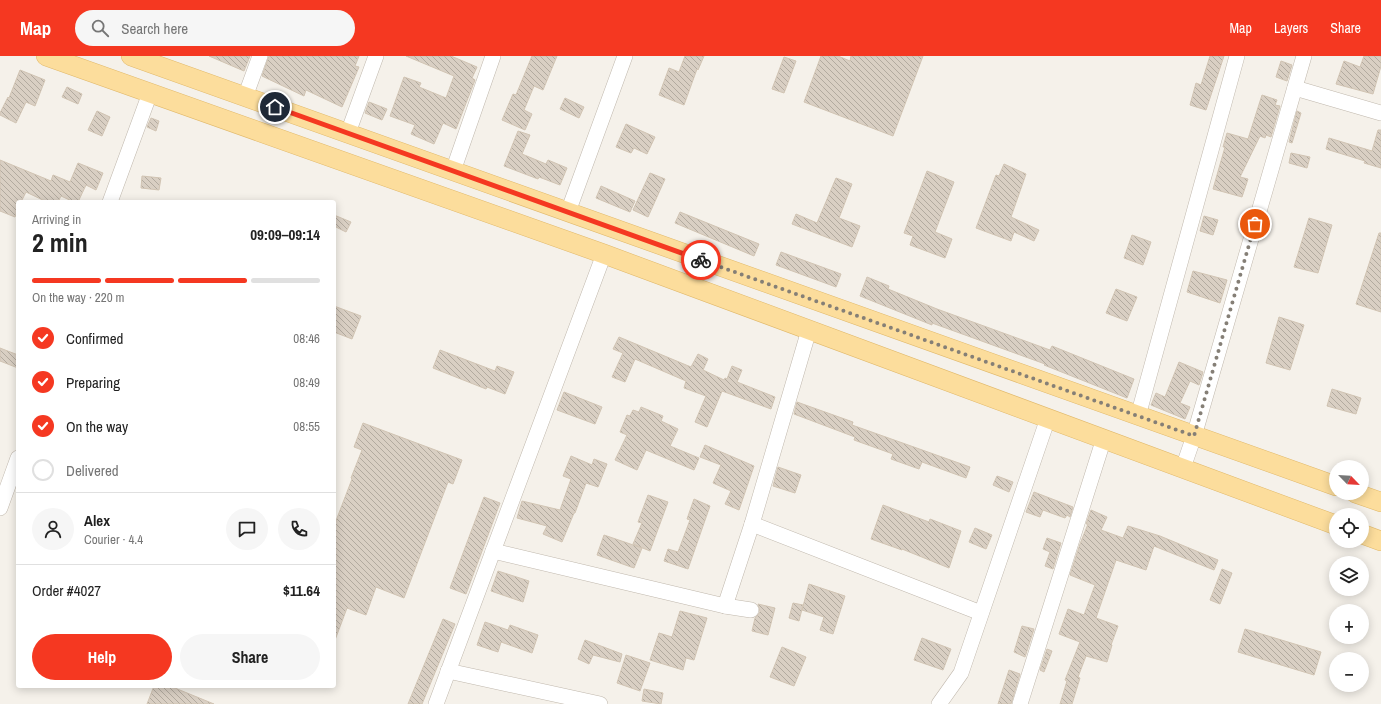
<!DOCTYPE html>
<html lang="en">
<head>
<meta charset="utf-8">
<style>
	body { margin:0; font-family:"Archivo Narrow",sans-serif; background:#f6f6f6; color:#222; height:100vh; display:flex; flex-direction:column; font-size:15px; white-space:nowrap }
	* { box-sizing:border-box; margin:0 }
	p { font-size:13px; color:#767676 }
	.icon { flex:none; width:22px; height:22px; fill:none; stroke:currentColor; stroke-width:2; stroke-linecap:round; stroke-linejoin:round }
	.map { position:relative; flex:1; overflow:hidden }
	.side { position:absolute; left:16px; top:144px; width:320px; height:488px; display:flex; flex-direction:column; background:#fff; border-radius:4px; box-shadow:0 2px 10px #0003 }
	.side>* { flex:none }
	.needle { width:26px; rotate:115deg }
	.fabs { position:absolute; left:1329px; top:404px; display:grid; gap:8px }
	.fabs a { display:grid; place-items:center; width:40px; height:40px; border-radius:50%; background:#fff; box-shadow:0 2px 10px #0003; font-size:20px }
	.pin { position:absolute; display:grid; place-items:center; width:34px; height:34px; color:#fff; margin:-17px; border:2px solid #fff; border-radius:50%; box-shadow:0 1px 4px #0007 }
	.courier { position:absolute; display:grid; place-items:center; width:40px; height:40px; margin:-20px; border:3px solid #f53821; border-radius:50%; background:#fff; color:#222; box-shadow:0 1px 5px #0007 }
	.headline em { font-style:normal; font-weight:800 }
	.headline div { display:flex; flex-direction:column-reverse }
	.headline { display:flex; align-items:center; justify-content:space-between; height:68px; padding:0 16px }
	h1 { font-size:26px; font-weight:800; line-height:30px }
	.bar { display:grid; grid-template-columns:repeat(4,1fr); gap:6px 4px; align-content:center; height:48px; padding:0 16px }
	.bar i { height:5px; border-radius:3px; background:#e0e0e0 }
	.bar .selected { background:#f53821 }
	.bar p { grid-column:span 4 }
	.line { display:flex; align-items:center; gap:10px; padding:0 16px; border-top:1px solid #e0e0e0 }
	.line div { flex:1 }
	.round { display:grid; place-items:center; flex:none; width:42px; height:42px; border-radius:21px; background:#f6f6f6 }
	ol { padding:0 16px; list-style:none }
	li { display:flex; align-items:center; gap:12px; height:44px }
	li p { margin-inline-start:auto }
	li .icon { padding:4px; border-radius:50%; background:#f53821; color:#fff; stroke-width:4 }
	li:last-child { color:#767676 }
	li i { width:22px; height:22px; border:2px solid #e0e0e0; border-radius:50% }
	.primary-button { display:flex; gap:8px; margin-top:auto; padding:8px 16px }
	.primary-button a { flex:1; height:46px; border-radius:24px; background:#f53821; color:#fff; font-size:16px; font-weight:800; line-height:46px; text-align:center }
	.primary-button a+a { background:#f6f6f6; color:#222 }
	header { display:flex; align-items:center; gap:24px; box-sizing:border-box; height:56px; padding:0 20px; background:#f53821; color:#fff }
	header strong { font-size:19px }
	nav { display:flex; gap:22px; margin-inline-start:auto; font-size:14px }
	.search { width:280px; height:36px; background:#f6f6f6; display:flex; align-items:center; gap:10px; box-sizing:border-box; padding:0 14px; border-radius:22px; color:#767676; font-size:15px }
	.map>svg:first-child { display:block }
</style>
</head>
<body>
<header>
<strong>Map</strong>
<div class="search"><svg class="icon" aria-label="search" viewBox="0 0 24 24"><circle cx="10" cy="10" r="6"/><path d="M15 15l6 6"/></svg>Search here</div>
<nav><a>Map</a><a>Layers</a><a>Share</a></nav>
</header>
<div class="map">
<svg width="1381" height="648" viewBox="0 0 1381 648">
	<defs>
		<pattern id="building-back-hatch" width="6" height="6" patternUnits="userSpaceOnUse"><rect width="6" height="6" fill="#d9cfc3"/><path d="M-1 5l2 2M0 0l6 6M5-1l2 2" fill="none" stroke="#b2aa9f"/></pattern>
	</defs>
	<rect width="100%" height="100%" fill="#f5f1ea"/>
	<g fill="url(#building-back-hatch)" stroke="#d1c4b3">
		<path d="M209,0h41l-6,15z"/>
		<path d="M269,0h90l-4,10 4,1 -17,40 -36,-17 -2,6 -42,-20z"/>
		<path d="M406,0h45l26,11 -5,11 3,2 -19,49 -13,-6 -9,21 -23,-10 4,-9 -25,-9 14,-39 17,6 -2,4 27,11 8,-22z"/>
		<path d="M532,0h25l-14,34 -9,-4 -10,24 8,4 -7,16 -23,-10 11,-26 3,1z"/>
		<path d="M685,0h19l-6,14 -1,-1 -13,36 -25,-10 10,-27 10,4z"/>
		<path d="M821,0h17l12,5 1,-5h72l-30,80 -89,-34z"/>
		<path d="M1210,0h14l-18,54 -16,-5 6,-22 5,2z"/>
		<path d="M1364,0h17v10l-8,28 -37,-10 8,-23 16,6z"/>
		<path d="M784,1l12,4 -12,32 -12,-4z"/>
		<path d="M1281,5l11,4 -5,16 -11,-4z"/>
		<path d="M20,14l25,10 -10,26 -9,-4 -10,21 -16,-8v-2l8,-16 1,1z"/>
		<path d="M67,31l15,7 -4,10 -16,-7z"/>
		<path d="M1262,39l15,5 -2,5 5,1 -9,31 -5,-2 -1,3 -5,-2 -20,41 8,2 -6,18 -29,-8 12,-42h-2l4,-14 21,6z"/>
		<path d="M565,42l19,9 -5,11 -19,-9z"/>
		<path d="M369,46l18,7 -5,11 -17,-7z"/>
		<path d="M97,55l13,6 -8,19 -14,-6z"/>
		<path d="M1297,55l4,2 -9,30 -3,-1z"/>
		<path d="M151,62l8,3 -3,10 -9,-4z"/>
		<path d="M626,68l29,13 -8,17 -13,-6 -3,5 -15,-6z"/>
		<path d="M1378,74h3v38l-17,-5 1,-2 -39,-12 3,-11 43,13z"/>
		<path d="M518,75l12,4 -8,19 24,10 2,-4 19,8 -7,17 -21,-8 -1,2 -34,-13z"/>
		<path d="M1291,97l19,4 -3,11 -18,-5z"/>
		<path d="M0,104l51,21 2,-6 17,7 8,-19 25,10 -7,17 -10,-5 -8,17h-4l-13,-6 -3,6h-11l-21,-10 -5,10h-3v7l-3,8 -15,-6z"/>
		<path d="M1004,108l22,10 -15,43 28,13 -5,11 -20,-9 -3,9 -35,-13 20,-53 3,1z"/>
		<path d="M927,115l27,11 -19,50 17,7 -7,19 -35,-13 3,-9 -9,-3z"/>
		<path d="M650,117l15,6 -17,38 -15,-7z"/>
		<path d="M142,120l19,2 -2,12 -18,-2z"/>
		<path d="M836,122l16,6 -13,34 21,8 -8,21 -60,-23 4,-10 21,9z"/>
		<path d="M601,130l34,15 -5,11 -34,-14z"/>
		<path d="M680,156l79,32 -5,12 -79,-33z"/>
		<path d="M334,159l17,7 -5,10 -12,-6z"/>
		<path d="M1204,160l14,4 -5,15 -13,-4z"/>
		<path d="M1309,162l23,7 -14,48 -24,-6z"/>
		<path d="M1379,177h2v79l-25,-8z"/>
		<path d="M1132,179l19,7 -8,23 -19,-7z"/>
		<path d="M781,196l60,22 -5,13 -60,-22z"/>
		<path d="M1193,215l34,9 -7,23 -33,-11z"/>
		<path d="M867,221l22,9 -1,3 49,20 113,41 2,-4 82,33 -7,19 -83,-33 1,-1 -113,-41v2l-72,-29z"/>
		<path d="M1116,233l21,8 -10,24 -21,-8z"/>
		<path d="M334,250l27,10 -9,23 -18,-7z"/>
		<path d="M1279,261l25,8 -14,45 -24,-7z"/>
		<path d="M619,281l72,30 7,-13 10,5 -5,11 21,10 1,-2 2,1 5,-13 10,4 -5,12 38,15 -4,12 -49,-18 -15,36 -12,-5 11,-26 -22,-8 2,-7 -51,-22 -10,23 -13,-5 11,-24 -10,-4z"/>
		<path d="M0,292l18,7v13l-18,-7z"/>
		<path d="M440,294l55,21 2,-5 17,6 -9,22 -18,-7 -1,2 -53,-21z"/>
		<path d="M1179,306l24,10 -4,13 -9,-4 -10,22 10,4 -5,12 -34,-14 5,-12 9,4z"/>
		<path d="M1332,333l29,9 -5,16 -29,-8z"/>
		<path d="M564,336l38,15 -7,17 -38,-14z"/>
		<path d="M797,346l56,20 -1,3 118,42 -4,11 -44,-16 -3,7 -28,-10 2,-5 -39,-14 1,-3 -61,-23z"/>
		<path d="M641,351l22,9 -2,5 17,8 -8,17 29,12 -5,12 -48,-20 -9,20 -22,-10 12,-25 -7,-3 7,-17 3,1 3,-6 6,2z"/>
		<path d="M363,367l99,37 -9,24 -5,-2 -44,116 -28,-11 -10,28 -19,-7 -12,32 -1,-114 18,-47 -1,-1 11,-28 -8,-3z"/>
		<path d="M705,389l49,21 -15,44 -14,-6 6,-13 -18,-8 8,-18 -21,-8z"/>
		<path d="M571,400l21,9 2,-6 13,5 -9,23 -12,-4 -11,30h-1l-12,29 -19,-8 4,-8 -30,-8 5,-17 38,9 11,-31 -8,-3z"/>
		<path d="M778,411l23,8 -6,18 -22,-7z"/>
		<path d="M997,420l16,6 -4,10 -16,-7z"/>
		<path d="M1034,436l39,15 -3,10 -3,-2 -2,3 -22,-8 -3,7 -14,-5z"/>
		<path d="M648,439l20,7 -18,49 -17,-7 9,-21 -4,-1z"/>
		<path d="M484,441l16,6 -34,91 -16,-6z"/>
		<path d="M694,443l16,7 -22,63 -24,-8 4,-12 10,3 12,-32 -3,-1z"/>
		<path d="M883,449l46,17 1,-3 31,12 -12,37 -47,-19v1l-31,-11z"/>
		<path d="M1091,454l16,7 -6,13 22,8 5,-12 32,10 58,24 -4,10 -60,-24 -8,24 -30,-10 -20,58 22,8 -7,19h1l-5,17 -21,-6 -8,21 2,1 -8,26h-12l7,-23 -2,-1 15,-38 -21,-8 9,-25 16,6 11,-30 -25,-10 10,-31 8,-20h-2z"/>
		<path d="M975,472l17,7 -6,14 -17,-7z"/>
		<path d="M604,479l38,13 -8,20 -37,-13z"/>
		<path d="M1047,482l14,5 -8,26 -8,-3 5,-14 -7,-3z"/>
		<path d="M1222,513l10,4 -12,31 -10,-4z"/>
		<path d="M498,515l31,10 -6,21 -32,-11z"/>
		<path d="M809,528l36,12 -12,38 -13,-4 4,-13 -22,-7z"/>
		<path d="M793,547l10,2 -4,16 -10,-3z"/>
		<path d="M758,548l17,4 -7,27 -16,-4 3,-13 5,-6z"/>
		<path d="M680,555l27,7 -13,42 -8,-2 -3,12 -33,-10 9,-27 13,4z"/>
		<path d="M443,563l12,5 -33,80h-14z"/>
		<path d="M485,566l23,8 2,-5 28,10 -6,18 -31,-11 -3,10 -21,-7z"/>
		<path d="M1022,570l12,3 -9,28 -11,-5z"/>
		<path d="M1245,573l76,23 -7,23 -76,-23z"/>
		<path d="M922,582l29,11 -8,21 -29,-10z"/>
		<path d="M585,584l37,14 -2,8 -27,-7 -4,9 -11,-5z"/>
		<path d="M782,591l24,10 -12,29 -24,-9z"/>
		<path d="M1047,593l5,2 -8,21 -4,-2z"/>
		<path d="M626,599l24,8 -10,28 -23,-8z"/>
		<path d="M1009,614l11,4 -9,30h-13z"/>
		<path d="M154,630h16l44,18h-67z"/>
		<path d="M644,633l19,4 -2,11 -19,-3z"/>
	</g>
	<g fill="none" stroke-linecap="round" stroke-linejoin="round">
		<g stroke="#c0b8ad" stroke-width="16">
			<g id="minor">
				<path d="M1295,32l86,25"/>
				<path d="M245,41l15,-41"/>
				<path d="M348,77l28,-77"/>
				<path d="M453,115l40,-115"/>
				<path d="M110,146l40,-109"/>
				<path d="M568,156l57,-156"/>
				<path d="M1138,360l99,-360"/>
				<path d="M1183,412l11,-32 110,-380"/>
				<path d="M0,452l18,-50"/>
				<path d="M752,468l229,89"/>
				<path d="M493,495l232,55 26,4"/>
				<path d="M725,550l27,-82 57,-194"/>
				<path d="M448,615l152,33"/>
				<path d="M436,648l168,-450"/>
				<path d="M939,648l22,-31 87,-255"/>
				<path d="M1020,648l84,-266"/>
			</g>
		</g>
		<g stroke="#e1b96b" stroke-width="20">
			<g id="major">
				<path d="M46,0l558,198 732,271"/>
				<path d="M131,0l1205,430"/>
				<path d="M1355,437l26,9"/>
				<path d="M1362,478l19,7"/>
			</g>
		</g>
		<use href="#minor" stroke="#fff" stroke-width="15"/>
		<use href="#major" stroke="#fcdd9c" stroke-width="19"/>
	</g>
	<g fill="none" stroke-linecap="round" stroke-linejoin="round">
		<path stroke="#857f76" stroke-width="4" stroke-dasharray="0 7.2" d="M701,204l493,176 61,-212"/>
		<path stroke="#f53821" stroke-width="5" d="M275,51l426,153"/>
	</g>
</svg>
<div class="fabs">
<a><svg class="needle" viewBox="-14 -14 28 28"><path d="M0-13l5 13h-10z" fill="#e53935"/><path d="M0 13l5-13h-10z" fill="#767676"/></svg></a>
<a><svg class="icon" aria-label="locate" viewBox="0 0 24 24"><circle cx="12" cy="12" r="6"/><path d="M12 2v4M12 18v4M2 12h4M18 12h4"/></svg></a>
<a><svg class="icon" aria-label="layers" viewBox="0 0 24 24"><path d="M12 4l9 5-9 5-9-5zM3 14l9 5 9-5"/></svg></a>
<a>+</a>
<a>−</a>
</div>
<div class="pin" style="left:1255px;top:168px;background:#ea580c"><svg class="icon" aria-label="bag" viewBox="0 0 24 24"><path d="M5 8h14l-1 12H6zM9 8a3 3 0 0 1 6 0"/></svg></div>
<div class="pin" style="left:275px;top:51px;background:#1f2937"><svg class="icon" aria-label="home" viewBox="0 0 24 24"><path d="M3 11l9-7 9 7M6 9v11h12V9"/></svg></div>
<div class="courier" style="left:701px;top:204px"><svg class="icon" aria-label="bike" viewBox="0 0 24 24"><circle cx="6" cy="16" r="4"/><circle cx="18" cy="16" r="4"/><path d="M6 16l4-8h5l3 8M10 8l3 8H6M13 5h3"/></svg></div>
<section class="side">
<div class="headline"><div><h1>2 min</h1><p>Arriving in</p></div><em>09:09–09:14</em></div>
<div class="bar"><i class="selected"></i><i class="selected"></i><i class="selected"></i><i></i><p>On the way · 220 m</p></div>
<ol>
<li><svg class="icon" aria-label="check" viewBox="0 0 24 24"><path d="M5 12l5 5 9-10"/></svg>Confirmed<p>08:46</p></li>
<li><svg class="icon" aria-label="check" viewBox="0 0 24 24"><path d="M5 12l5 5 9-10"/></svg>Preparing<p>08:49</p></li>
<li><svg class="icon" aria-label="check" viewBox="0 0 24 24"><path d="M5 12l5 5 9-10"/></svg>On the way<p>08:55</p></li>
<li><i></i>Delivered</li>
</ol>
<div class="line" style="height:72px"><a class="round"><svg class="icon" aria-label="person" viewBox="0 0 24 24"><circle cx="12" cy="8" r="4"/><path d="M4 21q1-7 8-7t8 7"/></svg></a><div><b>Alex</b><p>Courier · 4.4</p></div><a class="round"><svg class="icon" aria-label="chat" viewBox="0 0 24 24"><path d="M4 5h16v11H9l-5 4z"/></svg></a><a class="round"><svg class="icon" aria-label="phone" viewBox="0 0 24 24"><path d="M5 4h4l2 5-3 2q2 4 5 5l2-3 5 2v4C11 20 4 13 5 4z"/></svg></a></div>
<div class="line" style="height:52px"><div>Order #4027</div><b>$11.64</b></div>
<div class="primary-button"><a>Help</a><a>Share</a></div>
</section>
</div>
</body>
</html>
